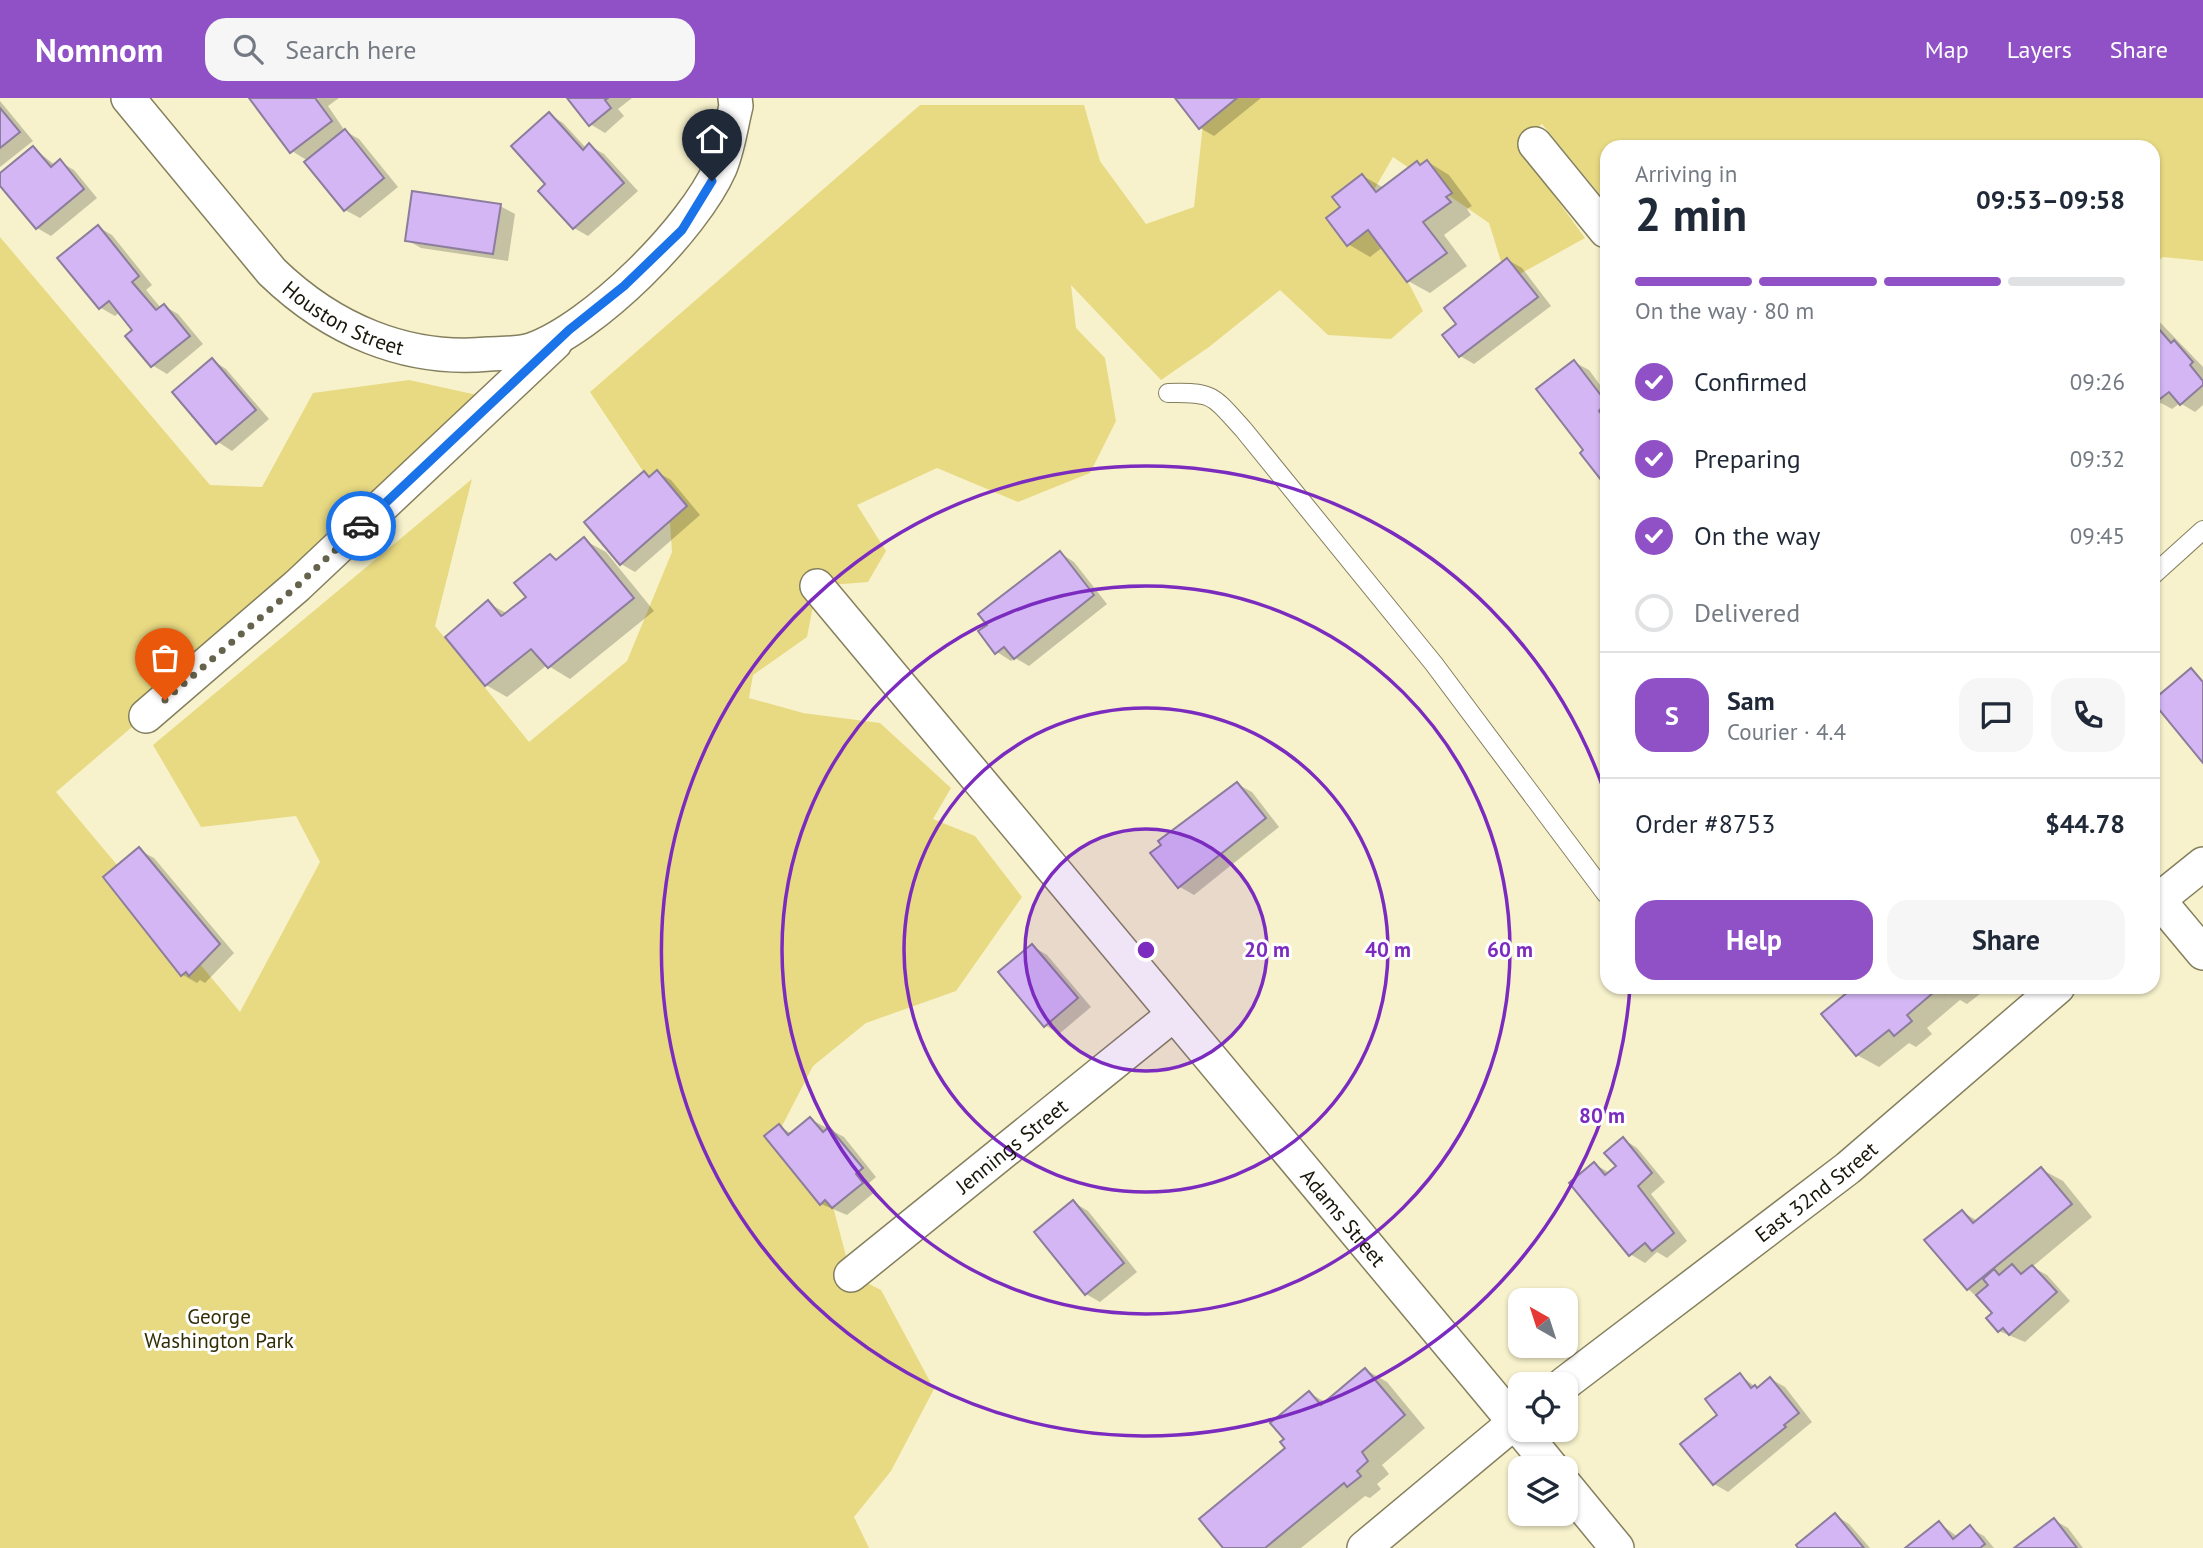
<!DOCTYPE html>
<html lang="en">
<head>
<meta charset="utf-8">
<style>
	body { margin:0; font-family:"PT Sans",sans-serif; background:#f6f6f7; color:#1f2937; height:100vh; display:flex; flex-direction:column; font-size:26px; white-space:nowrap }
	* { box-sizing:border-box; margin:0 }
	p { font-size:23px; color:#747a83 }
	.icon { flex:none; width:38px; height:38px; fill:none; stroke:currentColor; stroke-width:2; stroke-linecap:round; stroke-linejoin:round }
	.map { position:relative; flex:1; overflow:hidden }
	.details { position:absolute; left:1600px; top:42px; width:560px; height:854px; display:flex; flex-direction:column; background:#fff; border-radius:21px; box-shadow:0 2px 5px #0004 }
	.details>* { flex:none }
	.needle { width:46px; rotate:321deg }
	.tools { position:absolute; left:1508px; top:1190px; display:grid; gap:14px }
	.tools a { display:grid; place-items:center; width:70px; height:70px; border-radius:14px; background:#fff; box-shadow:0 2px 5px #0004; font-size:35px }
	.pin { position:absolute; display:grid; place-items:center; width:60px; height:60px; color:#fff; margin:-72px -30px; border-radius:50% 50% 50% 0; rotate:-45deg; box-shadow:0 0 7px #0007 }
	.pin .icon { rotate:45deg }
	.courier { position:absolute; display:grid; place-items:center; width:70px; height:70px; margin:-35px; border:5px solid #1a73e8; border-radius:50%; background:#fff; color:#222; box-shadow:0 2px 9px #0007 }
	.overview em { font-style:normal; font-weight:700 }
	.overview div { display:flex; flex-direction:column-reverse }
	.overview { display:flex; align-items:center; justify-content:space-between; height:119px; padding:0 35px }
	h1 { font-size:46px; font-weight:700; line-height:52px }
	.bar { display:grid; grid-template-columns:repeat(4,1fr); gap:10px 7px; align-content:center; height:84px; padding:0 35px }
	.bar i { height:9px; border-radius:5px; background:#e0e1e3 }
	.bar .selected { background:#9051c7 }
	.bar p { grid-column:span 4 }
	.line { display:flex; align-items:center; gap:18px; padding:0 35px; border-top:2px solid #e0e1e3 }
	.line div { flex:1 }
	.round { display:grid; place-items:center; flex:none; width:74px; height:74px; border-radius:21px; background:#f6f6f7 }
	ol { padding:0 35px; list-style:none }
	li { display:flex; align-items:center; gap:21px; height:77px }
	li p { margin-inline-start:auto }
	li .icon { padding:7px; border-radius:50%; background:#9051c7; color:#fff; stroke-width:4 }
	li:last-child { color:#747a83 }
	li i { width:38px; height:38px; border:4px solid #e0e1e3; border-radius:50% }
	.cta { display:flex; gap:14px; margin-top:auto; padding:14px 35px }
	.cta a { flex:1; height:80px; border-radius:21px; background:#9051c7; color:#fff; font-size:28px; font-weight:700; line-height:80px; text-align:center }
	.cta a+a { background:#f6f6f7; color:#1f2937 }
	header { display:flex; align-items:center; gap:42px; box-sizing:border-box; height:98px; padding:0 35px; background:#9051c7; color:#fff }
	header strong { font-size:33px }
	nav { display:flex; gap:38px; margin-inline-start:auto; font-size:24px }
	.search { width:490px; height:63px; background:#f6f6f7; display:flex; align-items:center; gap:18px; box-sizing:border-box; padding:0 24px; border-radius:21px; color:#747a83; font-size:26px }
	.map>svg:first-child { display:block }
</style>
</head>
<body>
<header>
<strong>Nomnom</strong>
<div class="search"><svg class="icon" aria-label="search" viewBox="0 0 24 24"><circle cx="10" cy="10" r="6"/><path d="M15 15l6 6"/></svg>Search here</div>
<nav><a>Map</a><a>Layers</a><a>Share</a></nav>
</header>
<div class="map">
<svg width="2203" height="1450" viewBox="0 0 2203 1450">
	<rect width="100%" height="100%" fill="#f7f2cc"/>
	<path fill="#e8da83" d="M1235,0h968v163l-40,-4 -10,8 -1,-118h-546v55l-64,-78 -25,21 68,93 -78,43 -18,-58 -96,-66 -26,45 56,109 -32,28 -63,-4 -48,-45 -71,57 -48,33 -90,-95 5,43 29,30 11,63 -26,52 -72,29 -81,-34 -80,37 29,46 -18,31 -51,4 -10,51 -54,38 -4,23 54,15 77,10 71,65 -18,31 42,17 47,61 -66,94 -90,32 -53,43 -32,62 50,71 20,76 30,15 53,99 -43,82 -37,46 15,31h-869v-1311l210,248 52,2 51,-94 96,-13 91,20 -203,186 -241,206 184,220 80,-150 -24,-46 -95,11 -48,-82 319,-266 -37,147 94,116 98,-81 45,-109 -3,-42 -79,-118 330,-287h164l16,56 46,63 48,-17 10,-92z"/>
	<g fill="#0003">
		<path d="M251,0h88l-11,8 17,25 14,8 39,48 -38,31 -15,-8 -37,-49 -16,-10z"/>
		<path d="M569,0h63l-14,11 6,7 -19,17 -15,-9z"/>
		<path d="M1177,0h84l-47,38 -14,-8z"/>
		<path d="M0,3l33,40 -33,26z"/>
		<path d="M549,16l14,9 24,26 3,-3 14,8 34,37 -50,45 -14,-8z"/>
		<path d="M33,50l22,17 5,-3 14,8 23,28 -46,38 -14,-8 -37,-45v-8z"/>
		<path d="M1428,64l21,13 23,31 -5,3 4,6 -27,20 23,31 -37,27 -22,-12 -25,-34 -13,10 -22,-13 -5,-36 20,-32 21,12 33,-25 5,3z"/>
		<path d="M500,108l15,8 -7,47 -87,-13 -14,-8z"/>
		<path d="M98,129l14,8 40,50 -6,5 15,18 3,-2 14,8 25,30 -36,30 -15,-9 -17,-35 -15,-18 -5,4 -14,-8 -41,-50z"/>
		<path d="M1508,162l14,8 29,38 -77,58 -14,-8 -1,-31z"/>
		<path d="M2152,216l51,53v38l-8,7 -15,-9 -8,6 -11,-6 -9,3z"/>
		<path d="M212,262l14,9 43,50 -37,32 -14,-9z"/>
		<path d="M1574,264l15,8 17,23v89l-21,-32z"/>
		<path d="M657,374l14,8 29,35 -65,57 -14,-8 -35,-42 58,-49 8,4z"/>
		<path d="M584,442l22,12 48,59 -84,68 -23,-14 -40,32 -21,-12 2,-82 20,11 20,-17 22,-41 9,4z"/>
		<path d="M1060,455l14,9 33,42 -78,62 -14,-8 -4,3 -14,-9z"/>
		<path d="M1237,686l15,8 27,35 -85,68 -14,-8 -27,-34z"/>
		<path d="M139,752l15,8 80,95 -29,30 -5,-3 -3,3 -14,-8z"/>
		<path d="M1032,848l15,9 44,52 -32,27 -14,-9z"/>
		<path d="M1856,889h133l-22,17 -7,-4 -33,28 5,6 -16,13 -7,-4 -30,24 -22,-12z"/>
		<path d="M810,1021l34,18 32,40 -7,6 7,8 -29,24 -26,-11 -55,-67 13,-11 13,8z"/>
		<path d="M1623,1041l14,9 28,34 -14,12 36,47 -20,17 -10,-6 -12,11 -15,-9 -36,-90 16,9 8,-7z"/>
		<path d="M2041,1071l22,12 29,36 -60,50 15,8 23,26 -45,41 -26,-11 -10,-13 6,-5 -27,-24 -6,-77 16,9z"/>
		<path d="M1073,1104l15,9 49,61 -37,30 -14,-8z"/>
		<path d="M1366,1272l21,12 38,46 -43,37 7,9 -12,10 4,5 -11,9 -5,-2 -64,52h-76l63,-100 21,-55 18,10z"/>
		<path d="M1740,1277l18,14 13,-10 14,8 27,35 -84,70 -14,-8 5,-69z"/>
		<path d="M1835,1417l14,9 21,24h-70z"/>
		<path d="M2054,1422l14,8 15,20h-66z"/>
		<path d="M1939,1425l19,14 12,-9 14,8 10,12h-86z"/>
	</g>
	<g fill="#d4b6f5" stroke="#8c7d9c" stroke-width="2">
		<path d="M249,0h66l17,23 -42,32z"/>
		<path d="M567,0h41l-3,2 6,8 -22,18z"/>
		<path d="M1175,0h62l-38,31z"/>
		<path d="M0,10l20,24 -20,16z"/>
		<path d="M549,14l34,38 6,-7 35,40 -51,46 -35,-38 7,-7 -34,-38z"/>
		<path d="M345,31l39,49 -40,33 -40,-49z"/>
		<path d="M33,48l18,21 9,-8 24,30 -48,40 -36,-43v-13z"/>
		<path d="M1427,62l25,33 -6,4 5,5 -28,20 24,31 -40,29 -39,-52 -21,16 -21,-28 14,-11 -8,-10 30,-23 14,18 41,-31 3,4z"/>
		<path d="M412,93l89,13 -8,50 -88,-13z"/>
		<path d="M98,127l41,51 -7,6 24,28 8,-6 26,32 -39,31 -26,-31 7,-6 -23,-29 -10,8 -42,-51z"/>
		<path d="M1507,160l31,39 -79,60 -17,-22 14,-11 -12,-16z"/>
		<path d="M2152,223l19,22 3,-3 19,22 -3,3 13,16v4l-23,20 -11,-13 -13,10 -4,-4z"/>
		<path d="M212,260l44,52 -40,34 -44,-52z"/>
		<path d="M1574,262l32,42 -7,9 7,9v58l-4,3 -22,-28 3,-3 -47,-61z"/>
		<path d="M657,372l30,36 -67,59 -36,-43 60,-51 5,6z"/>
		<path d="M584,439l50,61 -86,70 -17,-19 -46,37 -40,-49 43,-37 13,16 2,-1 23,-18 -12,-14 36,-29 6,6z"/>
		<path d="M1060,453l34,44 -80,64 -10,-12 -9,7 -17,-23 9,-6 -9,-11z"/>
		<path d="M2191,570l12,14v81l-51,-62z"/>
		<path d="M1237,684l29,36 -88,70 -28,-35 11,-8 -3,-4z"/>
		<path d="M139,749l81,97 -31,32 -3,-4 -5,4 -78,-99z"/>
		<path d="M1032,846l46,54 -34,29 -46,-55z"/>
		<path d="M1854,889h98l-7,6 -5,-6 -33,28 5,6 -18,15 -5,-6 -33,26 -35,-42z"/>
		<path d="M810,1019l13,15 6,-5 34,41 -7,6 7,9 -31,25 -7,-8 -5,5 -56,-69 15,-12 9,11z"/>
		<path d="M1623,1039l29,36 -14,13 36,47 -22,18 -7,-8 -16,13 -60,-73 25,-21 11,13 11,-9 -12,-13z"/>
		<path d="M2041,1069l31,37 -105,86 -43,-50 38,-30 11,13z"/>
		<path d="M1073,1102l51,63 -39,32 -51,-63z"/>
		<path d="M2012,1166l9,10 11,-9 25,27 -48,43 -6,-7 -5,4 -12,-14 6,-5 -16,-18 12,-10 -5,-6 11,-10 5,6z"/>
		<path d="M1365,1270l40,47 -43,37 6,9 -11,10 4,5 -14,11 -3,-4 -79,65h-42l-24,-29 86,-71 -5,-6 4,-3 -14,-16 39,-32 12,14z"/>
		<path d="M1740,1275l11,15 4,-3 2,3 13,-11 29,36 -15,12 2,2 -73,58 -33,-41 37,-29 -12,-16z"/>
		<path d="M1835,1415l29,35h-66l-2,-3z"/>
		<path d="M2054,1420l23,30h-63z"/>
		<path d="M1939,1423l14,18 17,-14 15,19 -5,4h-75z"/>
	</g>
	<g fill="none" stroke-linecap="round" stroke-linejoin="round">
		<g stroke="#847f5d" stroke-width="20">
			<g id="lane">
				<path d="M1168,295c46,-1 44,2 75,36l191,235 172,230"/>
				<path d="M2152,478l51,-46"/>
			</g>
		</g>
		<g stroke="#847f5d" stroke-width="36">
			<g id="street">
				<path id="s1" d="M128,0l144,174c59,57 134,90 217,82 13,-1 29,0 42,-4 63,-22 162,-121 189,-182 8,-19 11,-42 16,-62l-1,-8"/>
				<path d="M1535,46l71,87"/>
				<path id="s2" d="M817,488l704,844"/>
				<path d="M146,618l151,-130 258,-243"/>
				<path d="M2152,794l51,61"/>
				<path d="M2152,807l51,-41"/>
				<path id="s3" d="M851,1177l322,-260"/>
				<path id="s4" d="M1564,1286l284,-216 210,-181"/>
				<path d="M1521,1332l31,38"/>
				<path d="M1566,1388l51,62"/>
				<path d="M1364,1450l157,-131"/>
			</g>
		</g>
		<use href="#lane" stroke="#fff" stroke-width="18"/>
		<use href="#street" stroke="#fff" stroke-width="33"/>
	</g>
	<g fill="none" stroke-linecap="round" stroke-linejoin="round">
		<path stroke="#66634d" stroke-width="7" stroke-dasharray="0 12.6" d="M165,602l132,-114 64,-60"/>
		<path stroke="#1a73e8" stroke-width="9" d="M361,428l208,-196 55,-44 58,-56 30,-49"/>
	</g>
	<circle cx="1146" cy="852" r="121" fill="#7b2cbf" fill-opacity=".12"/>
	<g fill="none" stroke="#7b2cbf" stroke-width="3.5">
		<circle cx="1146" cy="852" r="121"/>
		<circle cx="1146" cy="852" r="242"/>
		<circle cx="1146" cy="852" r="364"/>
		<path d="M1630 890A485 485 0 1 1 1606 698"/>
	</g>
	<g text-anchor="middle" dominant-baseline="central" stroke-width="6" stroke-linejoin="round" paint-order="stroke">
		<g font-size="21" fill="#181609" stroke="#fff">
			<text stroke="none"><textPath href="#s1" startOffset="312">Houston Street</textPath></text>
			<text stroke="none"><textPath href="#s3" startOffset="206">Jennings Street</textPath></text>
			<text stroke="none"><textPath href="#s4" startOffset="317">East 32nd Street</textPath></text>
			<text stroke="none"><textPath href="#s2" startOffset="822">Adams Street</textPath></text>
		</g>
		<g font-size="21" fill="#342e04" stroke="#fff">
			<text x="219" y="1218">George<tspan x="219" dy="24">Washington Park</tspan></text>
		</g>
	</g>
	<circle cx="1146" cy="852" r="10" fill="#7b2cbf" stroke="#fff" stroke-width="3.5"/>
	<g font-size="21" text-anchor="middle" font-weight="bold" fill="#7b2cbf" stroke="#fff" stroke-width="6" stroke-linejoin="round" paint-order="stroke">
		<text x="1267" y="859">20 m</text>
		<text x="1388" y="859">40 m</text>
		<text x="1510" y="859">60 m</text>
		<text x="1602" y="1025">80 m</text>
	</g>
</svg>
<div class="tools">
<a><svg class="needle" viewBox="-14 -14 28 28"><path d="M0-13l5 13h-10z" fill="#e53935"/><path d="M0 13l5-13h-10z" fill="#747a83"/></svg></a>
<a><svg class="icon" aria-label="locate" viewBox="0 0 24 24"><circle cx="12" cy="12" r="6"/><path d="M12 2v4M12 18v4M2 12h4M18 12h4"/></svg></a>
<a><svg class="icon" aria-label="layers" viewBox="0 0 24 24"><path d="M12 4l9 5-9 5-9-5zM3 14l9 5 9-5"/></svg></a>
</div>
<div class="pin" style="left:165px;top:602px;background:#ea580c"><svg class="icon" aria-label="bag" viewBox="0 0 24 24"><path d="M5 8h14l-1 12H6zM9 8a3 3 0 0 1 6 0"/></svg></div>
<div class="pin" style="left:712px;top:83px;background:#1f2937"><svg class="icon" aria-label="home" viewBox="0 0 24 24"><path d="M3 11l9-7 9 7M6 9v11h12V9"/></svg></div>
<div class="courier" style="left:361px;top:428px"><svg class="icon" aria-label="car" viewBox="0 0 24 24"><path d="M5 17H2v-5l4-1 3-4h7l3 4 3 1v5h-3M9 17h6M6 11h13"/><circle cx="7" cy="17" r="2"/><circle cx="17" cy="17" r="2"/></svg></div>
<section class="details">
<div class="overview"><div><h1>2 min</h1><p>Arriving in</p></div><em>09:53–09:58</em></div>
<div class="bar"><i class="selected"></i><i class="selected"></i><i class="selected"></i><i></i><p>On the way · 80 m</p></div>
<ol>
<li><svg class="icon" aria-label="check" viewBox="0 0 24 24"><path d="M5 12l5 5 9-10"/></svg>Confirmed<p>09:26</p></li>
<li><svg class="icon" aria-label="check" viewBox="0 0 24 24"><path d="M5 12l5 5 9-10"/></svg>Preparing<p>09:32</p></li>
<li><svg class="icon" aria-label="check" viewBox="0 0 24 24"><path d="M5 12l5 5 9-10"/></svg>On the way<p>09:45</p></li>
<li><i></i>Delivered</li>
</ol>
<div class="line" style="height:126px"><b class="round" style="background:#9051c7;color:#fff">S</b><div><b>Sam</b><p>Courier · 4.4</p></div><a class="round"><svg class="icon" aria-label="chat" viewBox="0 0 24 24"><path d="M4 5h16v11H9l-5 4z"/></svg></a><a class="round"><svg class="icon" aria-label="phone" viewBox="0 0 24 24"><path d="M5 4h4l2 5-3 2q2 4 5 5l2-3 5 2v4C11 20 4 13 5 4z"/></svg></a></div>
<div class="line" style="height:91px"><div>Order #8753</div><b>$44.78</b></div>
<div class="cta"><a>Help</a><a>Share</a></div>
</section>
</div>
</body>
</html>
